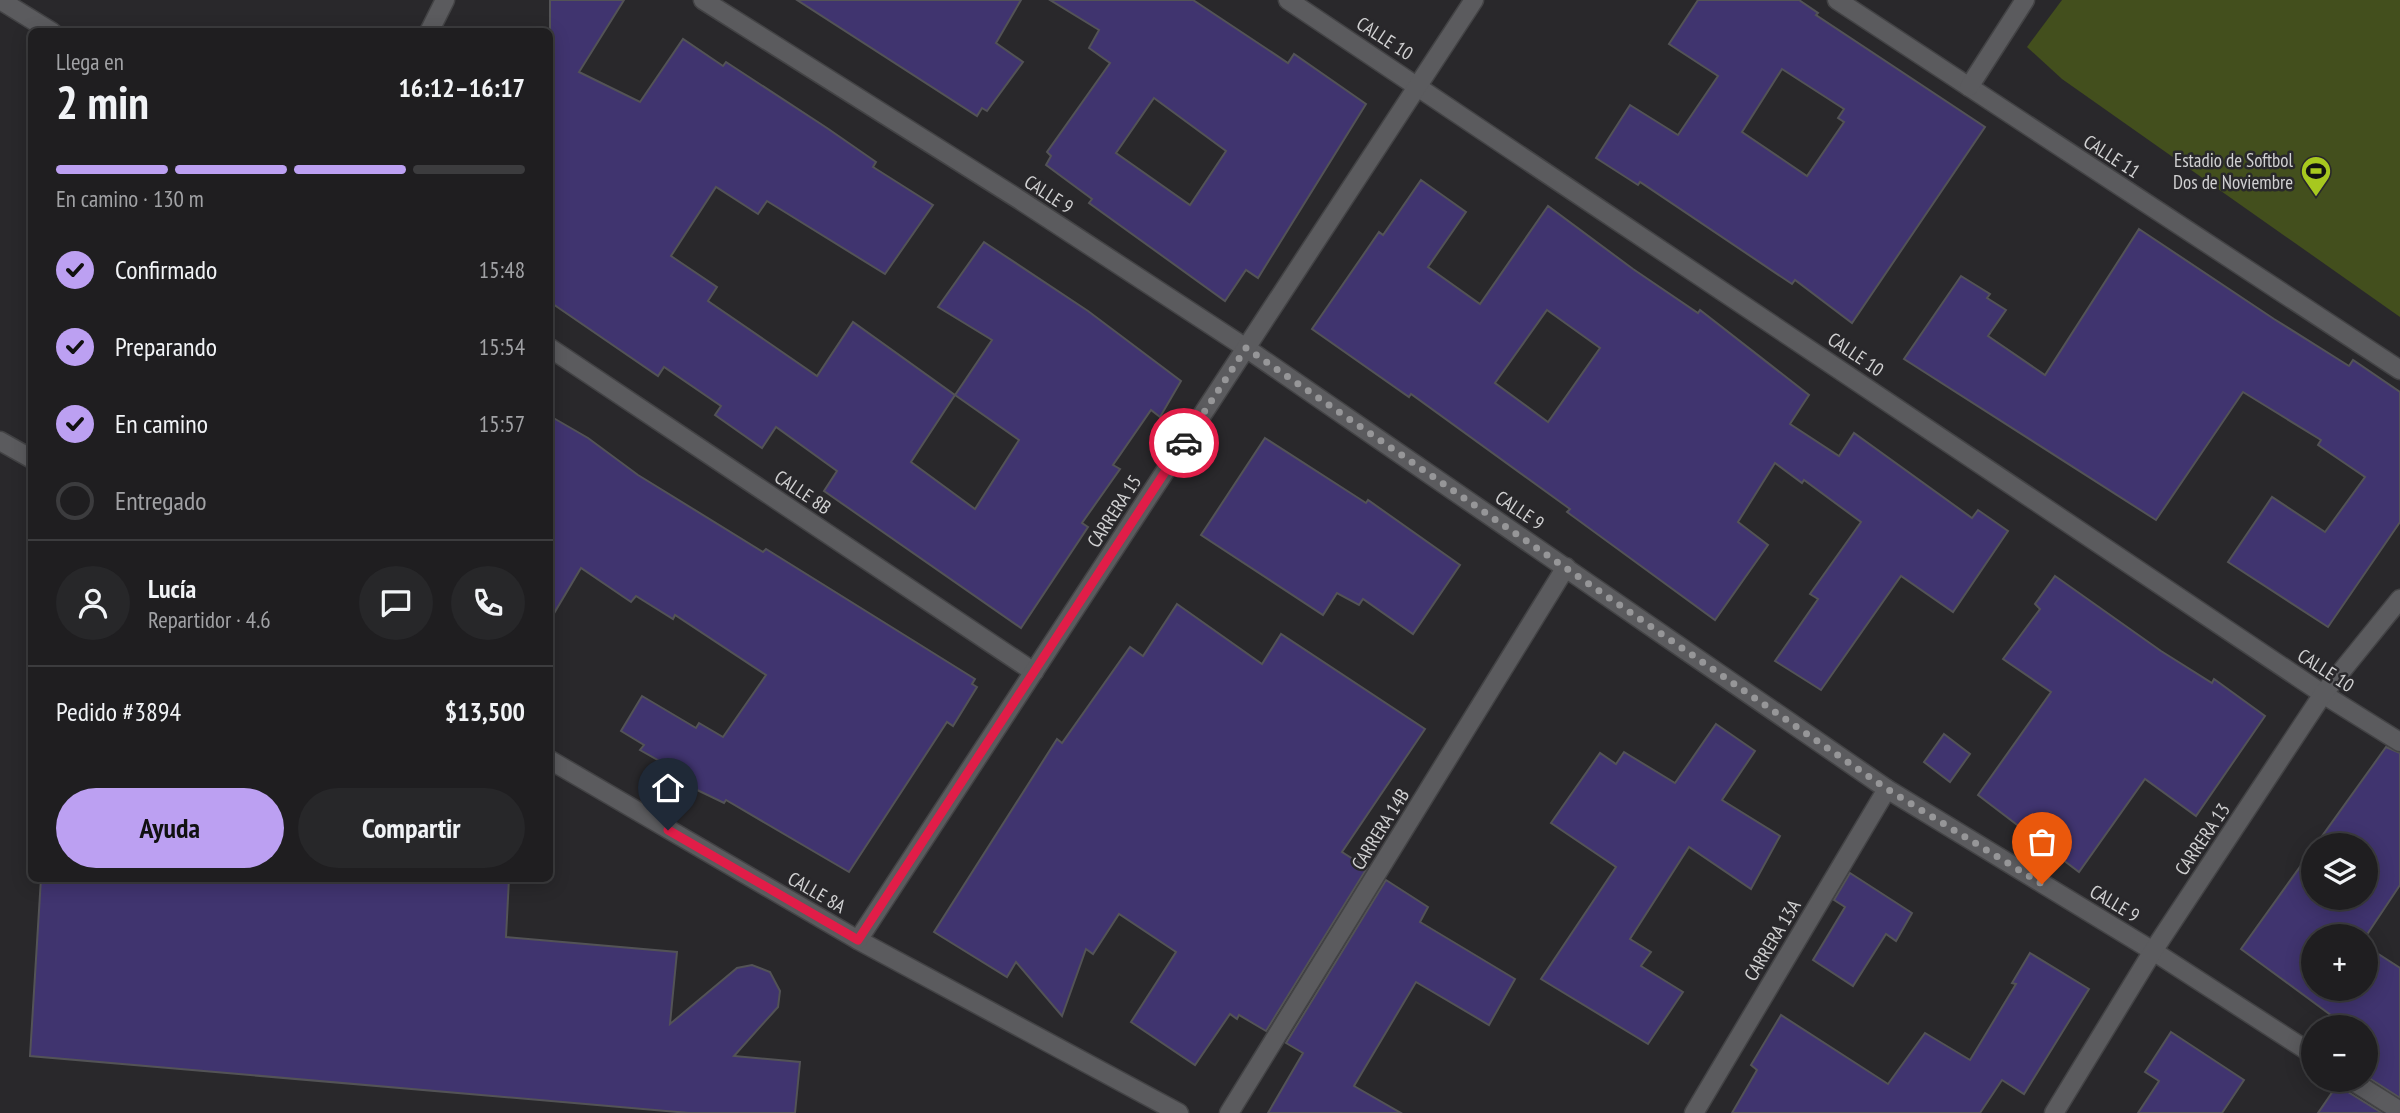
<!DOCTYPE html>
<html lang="es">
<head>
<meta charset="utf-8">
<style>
	body { margin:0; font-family:"PT Sans Narrow",sans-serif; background:#272729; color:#f1f3f6; height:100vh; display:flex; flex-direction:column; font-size:26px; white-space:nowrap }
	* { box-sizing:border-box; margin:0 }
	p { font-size:23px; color:#a1a2a5 }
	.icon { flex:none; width:38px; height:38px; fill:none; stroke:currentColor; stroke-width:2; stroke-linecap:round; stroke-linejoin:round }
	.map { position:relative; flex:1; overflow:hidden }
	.details { position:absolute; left:28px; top:28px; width:525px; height:854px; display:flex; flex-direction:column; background:#1f1e20; border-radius:10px; box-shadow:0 4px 18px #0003,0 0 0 2px #3c3c3e }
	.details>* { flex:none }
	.controls { position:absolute; left:2301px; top:833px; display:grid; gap:14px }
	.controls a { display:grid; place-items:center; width:77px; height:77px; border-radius:50%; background:#1f1e20; box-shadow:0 4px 18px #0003,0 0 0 2px #3c3c3e; font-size:35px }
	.pin { position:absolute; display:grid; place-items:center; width:60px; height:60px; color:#fff; margin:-72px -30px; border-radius:50% 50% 50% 0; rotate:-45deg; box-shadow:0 0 7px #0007 }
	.pin .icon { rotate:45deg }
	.courier { position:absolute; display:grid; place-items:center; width:70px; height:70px; margin:-35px; border:5px solid #e11d48; border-radius:50%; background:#fff; color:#222; box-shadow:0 2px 9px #0007 }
	.overview em { font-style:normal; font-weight:700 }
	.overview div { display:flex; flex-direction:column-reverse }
	.overview { display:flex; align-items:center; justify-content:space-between; height:119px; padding:0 28px }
	h1 { font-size:46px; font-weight:700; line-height:52px }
	.bar { display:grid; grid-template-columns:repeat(4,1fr); gap:10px 7px; align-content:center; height:84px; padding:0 28px }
	.bar i { height:9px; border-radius:5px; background:#3c3c3e }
	.bar .on { background:#bca0f2 }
	.bar p { grid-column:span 4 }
	.line { display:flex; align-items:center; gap:18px; padding:0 28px; border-top:2px solid #3c3c3e }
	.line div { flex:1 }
	.round { display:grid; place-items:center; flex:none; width:74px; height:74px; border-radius:37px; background:#272729 }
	ol { padding:0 28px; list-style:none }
	li { display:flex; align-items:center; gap:21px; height:77px }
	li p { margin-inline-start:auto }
	li .icon { padding:7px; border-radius:50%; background:#bca0f2; color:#111; stroke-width:4 }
	li:last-child { color:#a1a2a5 }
	li i { width:38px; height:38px; border:4px solid #3c3c3e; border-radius:50% }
	.action { display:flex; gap:14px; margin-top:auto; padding:14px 28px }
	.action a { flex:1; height:80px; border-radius:42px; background:#bca0f2; color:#111; font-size:28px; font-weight:700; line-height:80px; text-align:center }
	.action a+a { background:#272729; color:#f1f3f6 }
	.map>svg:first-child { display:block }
</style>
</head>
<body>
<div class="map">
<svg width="2400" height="1113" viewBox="0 0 2400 1113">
	<rect width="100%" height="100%" fill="#29282b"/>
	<path fill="#434f1d" d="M2062,0h338v317l-338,-238 -35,-32z"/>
	<g fill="#40346f" stroke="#535356" stroke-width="2" fill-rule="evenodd">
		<path d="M550,0h74l-45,72 61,30 43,-63 40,27 3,-4 101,66 49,34 -3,5 60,38 -48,69 -118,-73 -9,13 -42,-27 -45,69 46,31 -9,14 109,75 36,-54 102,73 37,-55 -54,-33 46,-65 104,69 93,70 -21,36 -9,-7 -38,55 7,4 -38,54 6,4 -67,101 -197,-137 13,-20 -61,-44 -14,21 -47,-33 6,-9 -57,-39 -6,9 -108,-74zM955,395l64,45 -44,69 -64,-47z"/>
		<path d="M797,0h224l-25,43 27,19 -36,49 -5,-3 -5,8z"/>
		<path d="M1050,0h143l95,63 6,-9 72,50 -108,174 -12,-8 -21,31 -136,-98 3,-4 -46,-34 5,-9 -4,-4 63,-89 -21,-15 10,-18zM1154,98l72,53 -36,54 -74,-52z"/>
		<path d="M1698,0h101l19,13 -2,2 169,112 -133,196 -57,-43 -3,4 -152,-102 -2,3 -42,-27 34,-53 48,30 40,-59 -49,-32zM1782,69l62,40 -6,9 6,4 -37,54 -65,-44z"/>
		<path d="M1421,180l45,32 -38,55 52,37 68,-98 85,63 65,44 2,-3 109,85 -19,29 49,32 15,-23 118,85 6,-8 30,21 -55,81 -52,-36 -80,114 -46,-29 43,-62 -8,-5 51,-72 -57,-42 -2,3 -27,-20 -37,59 30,23 -53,75 -148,-108 3,-3 -159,-115 -2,3 -97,-68 67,-97 4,3zM1547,310l53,38 -52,74 -53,-39z"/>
		<path d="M2139,229l135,90 75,47 4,-6 47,32v130l-72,105 -100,-65 44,-65 53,35 40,-55 -47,-32 3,-5 -78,-48 -87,128 -252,-161 57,-83 29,18 -3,4 19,12 -18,26 57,39z"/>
		<path d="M550,416l38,22 50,37 125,77 3,-3 209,130 -3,5 5,3 -24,39 -6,-4 -98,150 -123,-72 -2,3 -31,-15v-8l-53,-30 4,-5 -23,-14 21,-35 54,32 3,-5 24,14 43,-62 -91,-60 -2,4 -37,-23 -5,6 -50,-34 -31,52z"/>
		<path d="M1265,438l101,65 2,-3 92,65 -47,69 -50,-35 -4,6 -22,-12 -14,22 -122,-80z"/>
		<path d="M2055,576l106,75 51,32 2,-4 51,37 -69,100 -51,-37 -66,93 -101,-77 73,-103 -48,-33 37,-50 -5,-5z"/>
		<path d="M1177,604l85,60 19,-30 144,95 -83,123 25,16 -101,163 -27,-16 -2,4 -7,-5 -35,51 -64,-43 45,-70 -57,-38 -26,40 -7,-5 -24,67 -46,-54 -9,15 -73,-45 123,-193 5,4 68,-96 13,9z"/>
		<path d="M1716,724l39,27 -33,49 58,36 -29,53 -62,-42 -59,92 21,13 -10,14 42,26 -35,52 -107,-65 75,-112 -65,-44 49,-70 16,11 8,-12 51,31z"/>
		<path d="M1944,734l26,20 -20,28 -26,-20z"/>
		<path d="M2386,747l14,6v132l-34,51h-52v53h52v-43l34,22v130l-34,-22v-49h-19l-106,-78zM2314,845h52v53h-52z"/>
		<path d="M1850,873l62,40 -16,28 -10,-7 -33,52 -40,-26 32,-53 -11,-7z"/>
		<path d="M41,878h468l-3,59 171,15 -7,72 67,-56 15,-3 18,7 10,19 -2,16 -44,49 66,6 -5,51h-106l-659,-57z"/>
		<path d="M1386,880l42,27 -8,15 95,57 -26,46 -73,-43 -62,104 47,27h-133l35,-60 -17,-10z"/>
		<path d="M2030,953l59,36 -65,105 -22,-14 -22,33h-248l25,-43 -6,-5 30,-50 107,69 37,-51 45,27 46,-76 -4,-1z"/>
		<path d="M2171,1032l73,48 -22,33h-84l21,-32 -14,-9z"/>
		<path d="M2340,1081l5,9 37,23h-64z"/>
	</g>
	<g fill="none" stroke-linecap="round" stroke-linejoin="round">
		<g stroke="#434345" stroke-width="21">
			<g id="minor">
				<path d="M0,0l52,32"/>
				<path d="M703,0l317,200 226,148 641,441 266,162 161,104"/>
				<path d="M1288,0l1035,694 77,48"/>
				<path d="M1837,0l563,370"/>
				<path d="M429,32l16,-32"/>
				<path d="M1969,87l56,-87"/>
				<path d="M550,348l484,324"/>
				<path d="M0,441l32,18"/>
				<path d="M550,760l308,180 321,173"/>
				<path d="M858,940l616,-940"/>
				<path d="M2351,1080l49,31"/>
				<path d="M1229,1113l337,-546"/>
				<path d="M1694,1113l193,-324"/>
				<path d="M2054,1113l99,-162 170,-257 77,-95"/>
			</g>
		</g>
		<use href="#minor" stroke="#5b5b5e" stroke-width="18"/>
	</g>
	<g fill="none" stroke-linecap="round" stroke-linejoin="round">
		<path stroke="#969698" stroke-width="7" stroke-dasharray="0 12.6" d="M1184,443l62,-95 641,441 155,95"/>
		<path stroke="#e11d48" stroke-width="9" d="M668,830l190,110 326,-497"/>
	</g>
	<defs>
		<g id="stadium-pin" transform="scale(1.575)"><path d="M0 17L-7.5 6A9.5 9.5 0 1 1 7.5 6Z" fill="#a7c81f" stroke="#29282b"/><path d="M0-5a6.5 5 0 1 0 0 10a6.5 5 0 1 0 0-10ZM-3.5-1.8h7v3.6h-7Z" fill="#111"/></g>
	</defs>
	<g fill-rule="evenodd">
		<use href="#stadium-pin" x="2316" y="171"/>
	</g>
	<g text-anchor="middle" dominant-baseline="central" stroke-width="5" stroke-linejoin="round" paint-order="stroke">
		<g font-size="19" fill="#d1d1d2" stroke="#29282b">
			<text transform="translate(1385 38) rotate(33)">CALLE 10</text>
			<text transform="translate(2112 156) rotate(33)">CALLE 11</text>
			<text transform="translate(1049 194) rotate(33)">CALLE 9</text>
			<text transform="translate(1856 354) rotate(34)">CALLE 10</text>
			<text transform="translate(803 492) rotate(34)">CALLE 8B</text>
			<text transform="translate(1520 510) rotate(34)">CALLE 9</text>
			<text transform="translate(1114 511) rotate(-57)">CARRERA 15</text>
			<text transform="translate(2326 670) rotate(33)">CALLE 10</text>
			<text transform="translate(1380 829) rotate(-58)">CARRERA 14B</text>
			<text transform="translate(2202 839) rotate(-56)">CARRERA 13</text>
			<text transform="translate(817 892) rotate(30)">CALLE 8A</text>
			<text transform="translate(2115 903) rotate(31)">CALLE 9</text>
			<text transform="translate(1772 940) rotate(-59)">CARRERA 13A</text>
		</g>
		<g font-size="19" fill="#d1d1d2" stroke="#29282b" text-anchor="end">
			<text x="2293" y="160">Estadio de Softbol<tspan x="2293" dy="22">Dos de Noviembre</tspan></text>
		</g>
	</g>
</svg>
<div class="controls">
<a><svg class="icon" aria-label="layers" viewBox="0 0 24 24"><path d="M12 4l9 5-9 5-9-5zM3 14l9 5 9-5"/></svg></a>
<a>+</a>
<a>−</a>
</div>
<div class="pin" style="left:2042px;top:884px;background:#ea580c"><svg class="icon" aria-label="bag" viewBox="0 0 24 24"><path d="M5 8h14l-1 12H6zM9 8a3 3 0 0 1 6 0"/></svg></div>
<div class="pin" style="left:668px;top:830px;background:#1f2937"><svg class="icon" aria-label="home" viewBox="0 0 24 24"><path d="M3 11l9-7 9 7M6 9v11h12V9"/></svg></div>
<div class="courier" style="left:1184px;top:443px"><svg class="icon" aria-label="car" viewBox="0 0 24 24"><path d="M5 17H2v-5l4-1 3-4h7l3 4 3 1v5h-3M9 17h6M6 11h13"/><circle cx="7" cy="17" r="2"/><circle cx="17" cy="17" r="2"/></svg></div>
<section class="details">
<div class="overview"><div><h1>2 min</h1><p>Llega en</p></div><em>16:12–16:17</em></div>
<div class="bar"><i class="on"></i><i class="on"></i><i class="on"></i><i></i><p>En camino · 130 m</p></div>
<ol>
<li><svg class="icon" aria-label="check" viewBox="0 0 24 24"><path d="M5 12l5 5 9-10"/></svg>Confirmado<p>15:48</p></li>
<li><svg class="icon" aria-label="check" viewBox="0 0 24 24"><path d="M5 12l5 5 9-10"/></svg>Preparando<p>15:54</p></li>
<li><svg class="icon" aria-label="check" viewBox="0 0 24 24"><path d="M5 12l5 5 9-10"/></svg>En camino<p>15:57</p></li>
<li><i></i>Entregado</li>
</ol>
<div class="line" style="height:126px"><a class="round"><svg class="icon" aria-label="person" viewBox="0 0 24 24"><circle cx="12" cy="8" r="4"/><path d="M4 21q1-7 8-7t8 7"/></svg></a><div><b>Lucía</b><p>Repartidor · 4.6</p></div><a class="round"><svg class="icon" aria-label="chat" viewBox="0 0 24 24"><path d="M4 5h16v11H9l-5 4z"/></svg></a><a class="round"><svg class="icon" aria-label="phone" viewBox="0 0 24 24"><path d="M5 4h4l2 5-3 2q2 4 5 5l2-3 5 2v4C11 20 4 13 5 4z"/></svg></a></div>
<div class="line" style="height:91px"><div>Pedido #3894</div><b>$13,500</b></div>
<div class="action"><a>Ayuda</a><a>Compartir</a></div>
</section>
</div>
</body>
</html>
